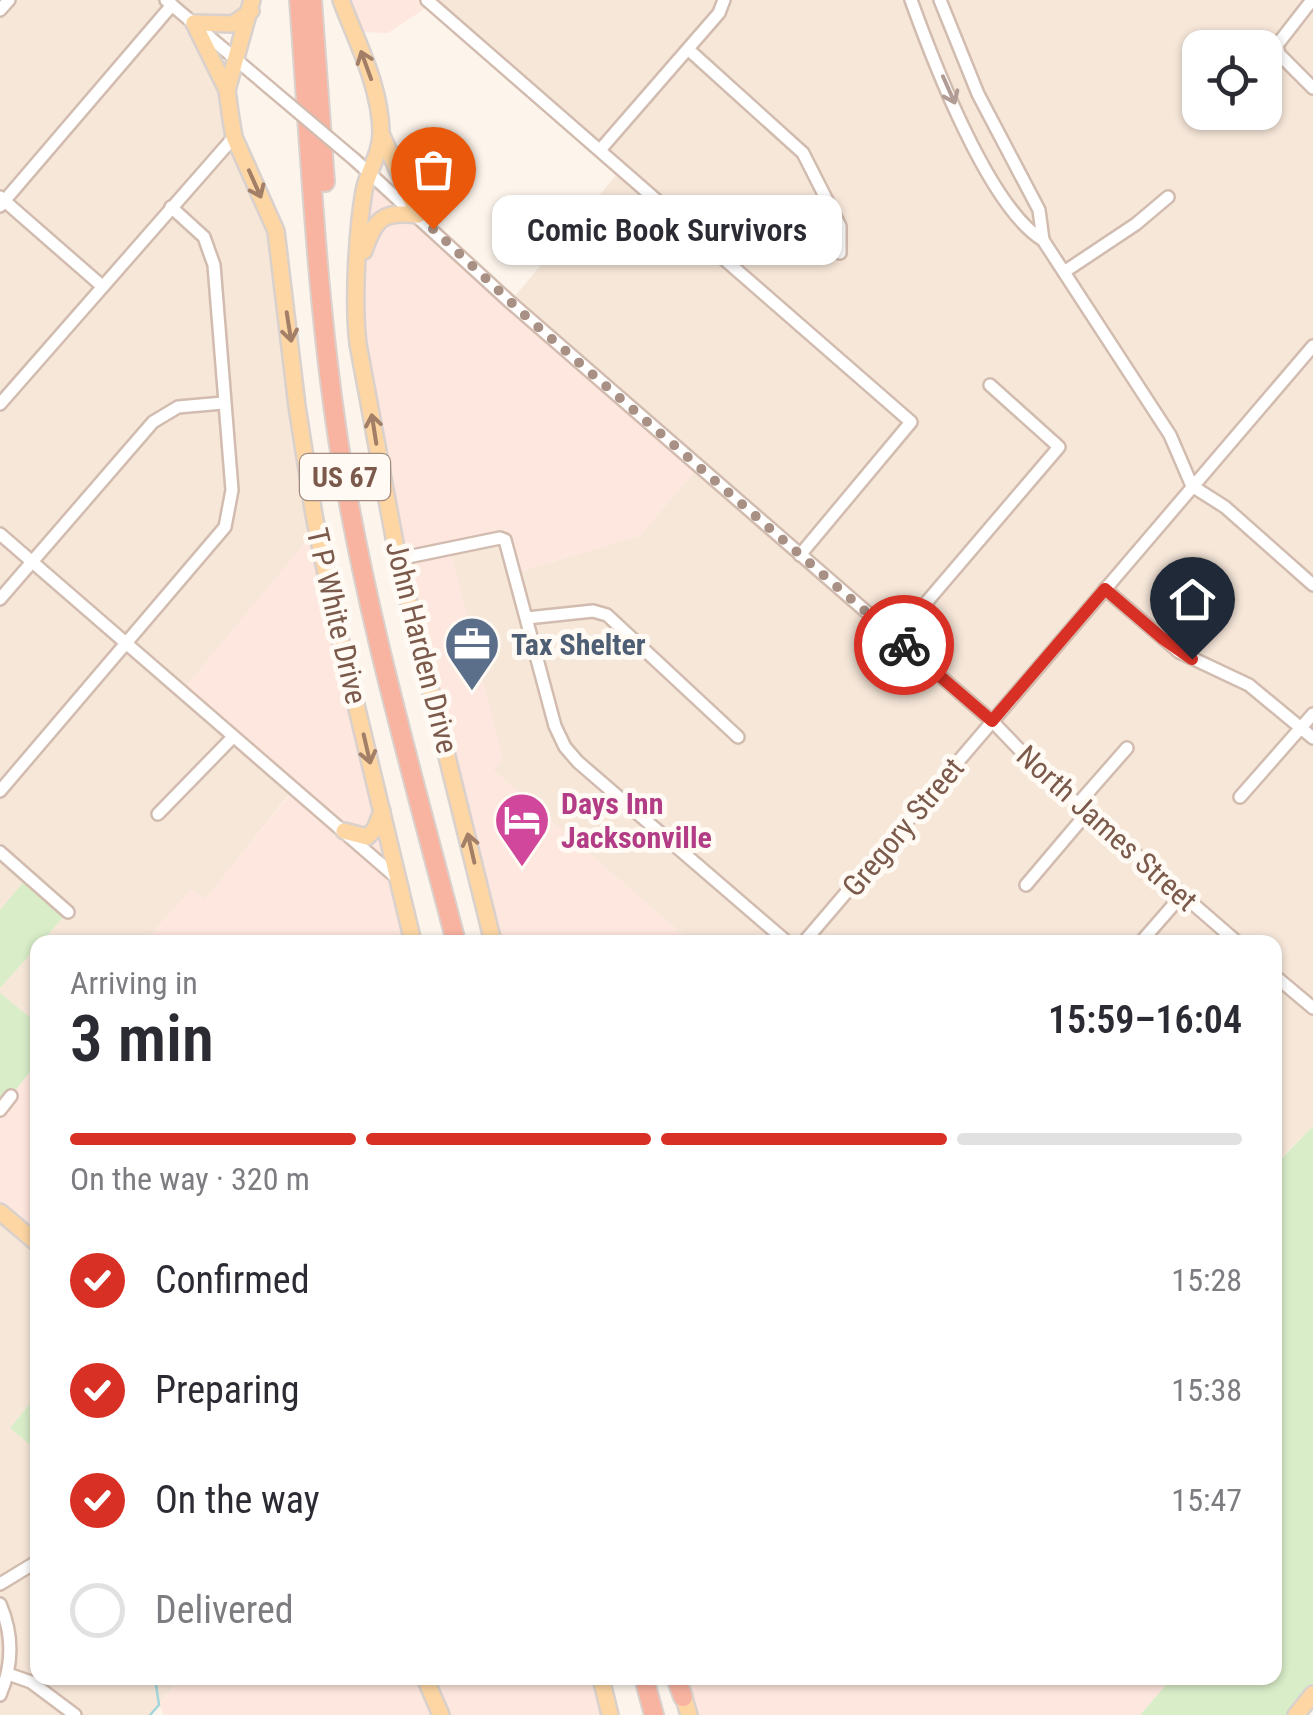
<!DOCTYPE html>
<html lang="en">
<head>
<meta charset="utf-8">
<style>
	body { margin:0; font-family:"Roboto Condensed",sans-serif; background:#f7f7f7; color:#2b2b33; height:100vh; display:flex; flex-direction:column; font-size:38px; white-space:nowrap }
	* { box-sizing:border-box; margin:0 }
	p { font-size:32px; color:#7c7c81 }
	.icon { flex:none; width:55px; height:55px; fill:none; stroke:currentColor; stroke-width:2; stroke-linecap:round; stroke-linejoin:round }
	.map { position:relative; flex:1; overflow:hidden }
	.drawer { position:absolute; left:30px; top:935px; width:1252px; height:750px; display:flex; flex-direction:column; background:#fff; border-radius:20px; box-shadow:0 2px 8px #0004 }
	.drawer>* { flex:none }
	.buttons { position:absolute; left:1182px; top:30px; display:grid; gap:20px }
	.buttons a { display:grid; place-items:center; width:100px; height:100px; border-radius:20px; background:#fff; box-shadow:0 2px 8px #0004; font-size:50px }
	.pin { position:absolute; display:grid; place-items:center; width:85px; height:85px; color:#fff; margin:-102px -42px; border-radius:50% 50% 50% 0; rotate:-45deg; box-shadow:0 0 10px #0007 }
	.pin .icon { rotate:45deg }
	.courier { position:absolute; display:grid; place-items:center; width:100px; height:100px; margin:-50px; border:8px solid #d93025; border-radius:50%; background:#fff; color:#222; box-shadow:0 2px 12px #0007 }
	.bubble { position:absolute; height:70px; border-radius:20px; background:#fff; box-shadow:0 2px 8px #0004; font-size:32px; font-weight:600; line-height:70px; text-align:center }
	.overview em { font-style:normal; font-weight:600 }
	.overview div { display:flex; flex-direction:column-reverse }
	.overview { display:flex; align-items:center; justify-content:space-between; height:170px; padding:0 40px }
	h1 { font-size:65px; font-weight:600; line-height:75px }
	.bar { display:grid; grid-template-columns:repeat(4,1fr); gap:15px 10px; align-content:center; height:120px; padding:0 40px }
	.bar i { height:12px; border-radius:8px; background:#e1e1e2 }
	.bar .current { background:#d93025 }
	.bar p { grid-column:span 4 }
	ol { padding:0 40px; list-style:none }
	li { display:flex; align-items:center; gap:30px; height:110px }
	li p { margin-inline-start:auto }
	li .icon { padding:10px; border-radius:50%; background:#d93025; color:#fff; stroke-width:4 }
	li:last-child { color:#7c7c81 }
	li i { width:55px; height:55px; border:5px solid #e1e1e2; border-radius:50% }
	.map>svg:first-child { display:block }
</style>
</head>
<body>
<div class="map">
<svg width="1313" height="1715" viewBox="0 0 1313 1715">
	<rect width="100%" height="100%" fill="#fdf5ec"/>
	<g fill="#f6e7d9" fill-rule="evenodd">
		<path d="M0,0h252l-10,20 -46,3 31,67 7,47 42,94 41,297 -23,260 -89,112 -14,-10 -47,52h-103l27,-30 -39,-34 -29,32z"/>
		<path d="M427,0h886v1126l-35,35 -3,-1v-218h-584l-198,-172 -43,-222 50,-10 15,35 124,-37 60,-69 -189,-165 111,-133zM1200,48h65v64h-65z"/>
		<path d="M37,947v77l-37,-31v-5z"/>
		<path d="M0,1212l37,32v151l-27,33 27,23 1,227h143l-31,37h-150z"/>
	</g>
	<g fill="#fee7df">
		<path d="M345,0h82l5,4 -44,29 -29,-1z"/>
		<path d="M368,171l331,296 -60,69 -124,37 -10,-33 -55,8 53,212 -10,10 198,172h-198l-107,-440 -24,-184 8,-107z"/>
		<path d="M317,528l96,414h-269l48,-53 13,10 89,-110 -113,-97z"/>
		<path d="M37,1063v181l-37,-32v-102z"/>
		<path d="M181,1678h420l9,37h-446l-5,-10z"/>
		<path d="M678,1678h494l-32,37h-451z"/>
	</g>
	<g fill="#d9edc8">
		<path d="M28,877l40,35 -27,30h-3l-1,5 -37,41v-78z"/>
		<path d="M0,993l38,31 -1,39 -37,47z"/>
		<path d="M1313,1126v568l-17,21h-156l32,-37h103v-518l4,1z"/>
		<path d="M37,1395l1,56h-1l-27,-23z"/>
	</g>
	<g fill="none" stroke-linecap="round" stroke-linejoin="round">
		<path stroke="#a4d6db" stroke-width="2.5" d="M150,1715l9,-10 -4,-27"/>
		<g stroke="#d2bcaf" stroke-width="16">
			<g id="minor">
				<path d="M166,0l86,73"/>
				<path d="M427,0l484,422 -111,133"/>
				<path d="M911,0c22,61 78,208 132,240l127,195 22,51 33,21 88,78"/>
				<path d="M940,0l38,94 61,116 4,30"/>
				<path d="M1312,0l-35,45 2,9 34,34"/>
				<path d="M0,10l9,-10"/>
				<path d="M689,50l114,103 37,73v27"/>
				<path d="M600,150l119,-137 5,-13"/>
				<path d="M355,160l155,142 482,419 49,51 196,170"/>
				<path d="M0,197l102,89"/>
				<path d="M0,206l172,-201"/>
				<path d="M1064,272l72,-48 32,-27"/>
				<path d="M0,404l234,-267"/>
				<path d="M0,534l397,344"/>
				<path d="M398,559l102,-21 5,2 50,186 10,21 13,15 209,180"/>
				<path d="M1105,589l74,63 70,33 64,53"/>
				<path d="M0,599l153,-177 25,-15 45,-4"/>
				<path d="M527,618l66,-7 14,4 131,122"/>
				<path d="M896,638l163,-191 -69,-62"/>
				<path d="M0,791l225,-264 7,-37 -18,-225 -10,-28 -33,-30"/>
				<path d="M1240,797l73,-83"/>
				<path d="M1077,805l50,-57"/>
				<path d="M158,814l75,-77"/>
				<path d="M0,852l68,60"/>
				<path d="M1026,885l61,-72"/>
				<path d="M804,942l509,-596"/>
				<path d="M1141,942l41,-47"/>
				<path d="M1275,976l38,32"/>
				<path d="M0,1110l11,-14"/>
				<path d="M0,1584l38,-23"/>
				<path d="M0,1604c13,30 13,61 0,91"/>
				<path d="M8,1674l23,8 44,33"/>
			</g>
		</g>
		<g stroke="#dad1cd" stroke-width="20">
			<g id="major">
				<path d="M252,0l-25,90 3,23 4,24 42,94 21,175 17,109 20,98 79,329"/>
				<path d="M341,0c16,43 39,85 40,132 0,22 -13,38 -17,59 -7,41 -11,111 -6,153l40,215 95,383"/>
				<path d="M194,23l33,67"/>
				<path d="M194,23l39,1 18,-13"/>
				<path d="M382,136l36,79"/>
				<path d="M364,251c11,-33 19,-40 54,-36"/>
				<path d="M344,831l23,6 8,-8 7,-18"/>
				<path d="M0,1212l38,32"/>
				<path d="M425,1678l16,37"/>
				<path d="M601,1678l9,37"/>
				<path d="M680,1685l9,30"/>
				<path d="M1296,1715l17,-21"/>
			</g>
		</g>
		<g stroke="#dad1cd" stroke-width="22">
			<g id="highway">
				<path d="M299,0c11,146 17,294 39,439 26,170 75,337 118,503"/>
				<path d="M312,0l13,182"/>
				<path d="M644,1678l10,37"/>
				<path d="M676,1678l7,19"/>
			</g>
		</g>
		<use href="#minor" stroke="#fff" stroke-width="11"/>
		<use href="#major" stroke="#fdd6a3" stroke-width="15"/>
		<use href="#highway" stroke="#f9b3a1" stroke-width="18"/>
		<g stroke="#d2bcaf" stroke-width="16" stroke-linecap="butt">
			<path id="minor-bridge" d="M252,73l103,87"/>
		</g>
		<use href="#minor-bridge" stroke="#fff" stroke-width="11"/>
	</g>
	<defs><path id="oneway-shaft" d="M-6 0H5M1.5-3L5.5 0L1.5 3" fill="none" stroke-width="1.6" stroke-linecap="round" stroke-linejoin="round" transform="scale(2.5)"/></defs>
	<g stroke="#a27f66">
		<use href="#oneway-shaft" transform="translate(366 65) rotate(-110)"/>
		<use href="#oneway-shaft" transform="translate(255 184) rotate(66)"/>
		<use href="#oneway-shaft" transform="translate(289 327) rotate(81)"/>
		<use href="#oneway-shaft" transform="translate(374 429) rotate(-99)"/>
		<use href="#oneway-shaft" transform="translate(367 749) rotate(77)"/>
		<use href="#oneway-shaft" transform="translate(471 848) rotate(-103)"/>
	</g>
	<use stroke="#b09c94" href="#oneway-shaft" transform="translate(949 90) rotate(66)"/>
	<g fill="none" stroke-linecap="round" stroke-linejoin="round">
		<path stroke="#a89084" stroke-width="10" stroke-dasharray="0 18" d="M433,229l97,91 374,325"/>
		<path stroke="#d93025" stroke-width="12" d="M904,645l88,76 113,-132 57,49 30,21"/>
	</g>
	<defs>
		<g id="office-pin" transform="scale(2.875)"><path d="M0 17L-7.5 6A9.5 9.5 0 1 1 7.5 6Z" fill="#5c6f8a" stroke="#fffaf3"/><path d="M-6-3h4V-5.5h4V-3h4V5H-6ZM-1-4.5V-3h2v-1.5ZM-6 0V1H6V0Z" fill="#fff"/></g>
		<g id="hotel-pin" transform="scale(2.875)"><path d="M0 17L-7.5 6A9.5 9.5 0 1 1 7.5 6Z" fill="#d1479c" stroke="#fffaf3"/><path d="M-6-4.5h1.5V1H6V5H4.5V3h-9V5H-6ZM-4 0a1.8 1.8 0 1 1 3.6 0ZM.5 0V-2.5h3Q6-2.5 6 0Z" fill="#fff"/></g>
	</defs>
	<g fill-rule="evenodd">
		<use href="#office-pin" x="472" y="644"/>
		<use href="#hotel-pin" x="522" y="820"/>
	</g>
	<g text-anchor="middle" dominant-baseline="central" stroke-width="10" stroke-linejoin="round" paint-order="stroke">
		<rect fill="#fffaf3" stroke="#a38a7e" stroke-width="2.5" x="300" y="454" width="90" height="46" rx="8"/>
		<g font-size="28" font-weight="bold" fill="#7b5a4c">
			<text x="345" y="477">US 67</text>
		</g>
		<g font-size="30" fill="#7b5a4c" stroke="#fffaf3">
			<text transform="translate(337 616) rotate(77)">T P White Drive</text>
			<text transform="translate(422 647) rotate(76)">John Harden Drive</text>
			<text transform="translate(903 827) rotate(-50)">Gregory Street</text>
			<text transform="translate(1107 828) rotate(42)">North James Street</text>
		</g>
		<g font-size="30" font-weight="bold" fill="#4e5e75" stroke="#fffaf3" text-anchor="start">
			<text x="511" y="644">Tax Shelter</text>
		</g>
		<g font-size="30" font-weight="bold" fill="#b23c85" stroke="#fffaf3" text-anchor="start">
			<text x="561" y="803">Days Inn<tspan x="561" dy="34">Jacksonville</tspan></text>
		</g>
	</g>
</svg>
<div class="buttons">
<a><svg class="icon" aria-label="locate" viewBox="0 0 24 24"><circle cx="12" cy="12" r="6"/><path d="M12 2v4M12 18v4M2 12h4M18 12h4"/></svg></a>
</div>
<div class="pin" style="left:433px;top:229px;background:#ea580c"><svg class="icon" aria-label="bag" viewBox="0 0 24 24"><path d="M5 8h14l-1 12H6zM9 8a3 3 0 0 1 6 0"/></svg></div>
<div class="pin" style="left:1192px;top:659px;background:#1f2937"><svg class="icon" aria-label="home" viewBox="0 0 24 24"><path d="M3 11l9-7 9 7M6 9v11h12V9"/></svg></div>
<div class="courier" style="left:904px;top:645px"><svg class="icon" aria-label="bike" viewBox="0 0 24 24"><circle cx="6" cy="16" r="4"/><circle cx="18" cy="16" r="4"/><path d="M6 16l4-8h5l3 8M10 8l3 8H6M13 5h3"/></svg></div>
<div class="bubble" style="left:492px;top:195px;width:350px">Comic Book Survivors</div>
<section class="drawer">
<div class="overview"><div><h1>3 min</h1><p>Arriving in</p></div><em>15:59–16:04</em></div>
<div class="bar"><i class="current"></i><i class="current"></i><i class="current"></i><i></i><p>On the way · 320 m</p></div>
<ol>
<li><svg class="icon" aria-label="check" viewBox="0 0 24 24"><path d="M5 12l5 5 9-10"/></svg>Confirmed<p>15:28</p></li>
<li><svg class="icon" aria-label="check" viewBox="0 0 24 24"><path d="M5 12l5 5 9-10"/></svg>Preparing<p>15:38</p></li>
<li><svg class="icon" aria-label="check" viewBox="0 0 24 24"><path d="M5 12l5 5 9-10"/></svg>On the way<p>15:47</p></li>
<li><i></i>Delivered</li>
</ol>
</section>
</div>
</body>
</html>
